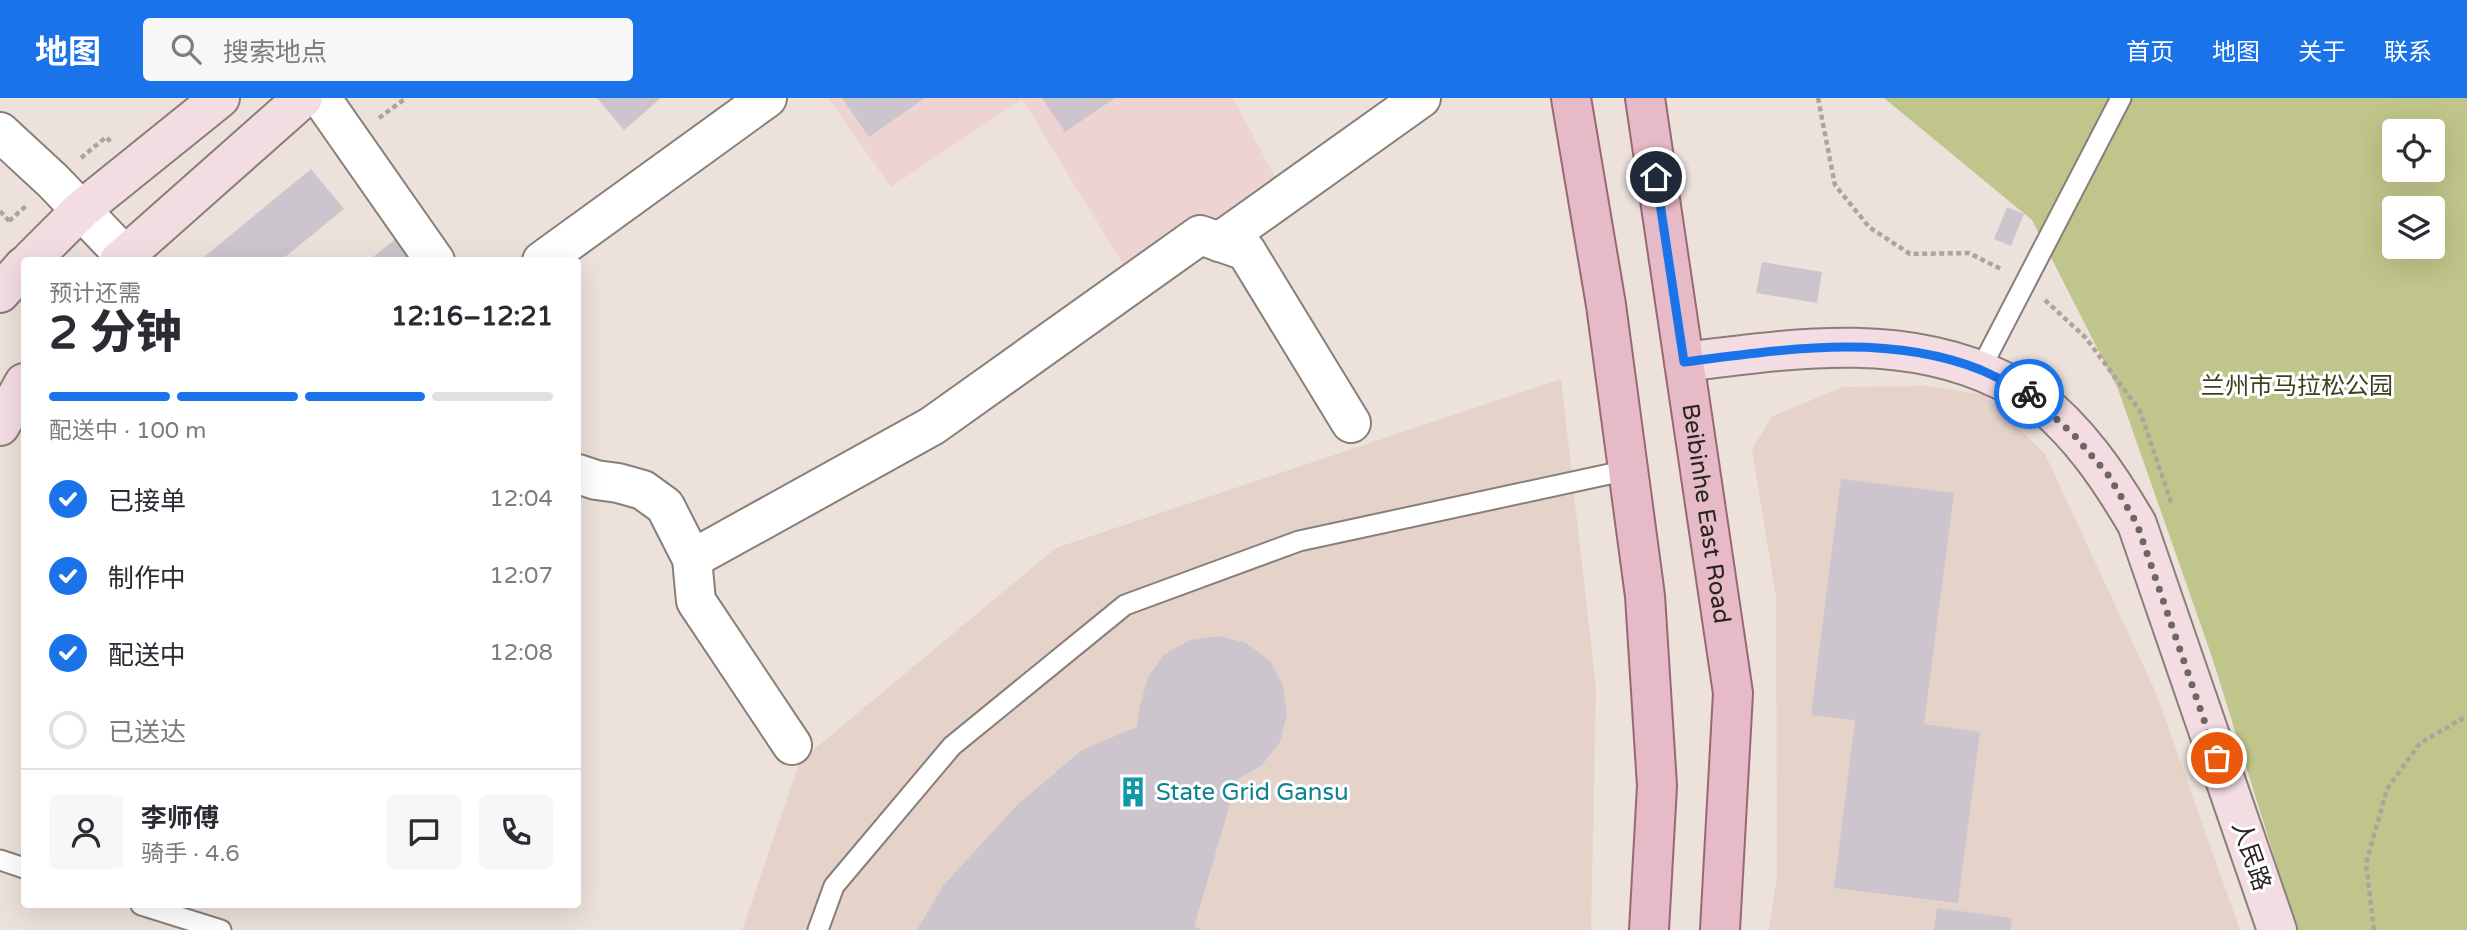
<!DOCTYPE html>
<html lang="zh">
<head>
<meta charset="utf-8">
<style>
	body { margin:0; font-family:"Varela Round","Noto Sans SC",sans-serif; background:#f7f7f7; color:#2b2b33; height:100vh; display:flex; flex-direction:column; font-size:26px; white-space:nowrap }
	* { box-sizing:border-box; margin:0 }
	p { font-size:23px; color:#7c7c81 }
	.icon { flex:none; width:38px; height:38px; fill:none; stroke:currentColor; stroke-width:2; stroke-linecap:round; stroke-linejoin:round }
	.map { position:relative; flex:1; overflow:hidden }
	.details { position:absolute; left:21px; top:159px; width:560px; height:651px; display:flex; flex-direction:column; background:#fff; border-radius:7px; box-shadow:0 7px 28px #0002 }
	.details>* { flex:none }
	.buttons { position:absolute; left:2382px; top:21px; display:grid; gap:14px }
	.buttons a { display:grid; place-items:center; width:63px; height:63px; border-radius:7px; background:#fff; box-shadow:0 7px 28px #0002; font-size:35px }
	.pin { position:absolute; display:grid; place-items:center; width:60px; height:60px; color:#fff; margin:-30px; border:4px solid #fff; border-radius:50%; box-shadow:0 2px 7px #0007 }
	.courier { position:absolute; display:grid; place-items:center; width:70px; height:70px; margin:-35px; border:5px solid #1a73e8; border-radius:50%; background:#fff; color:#222; box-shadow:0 2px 9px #0007 }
	.headline em { font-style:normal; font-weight:800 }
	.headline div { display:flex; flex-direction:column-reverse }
	.headline { display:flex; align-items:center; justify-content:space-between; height:119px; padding:0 28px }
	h1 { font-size:46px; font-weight:800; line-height:52px }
	.bar { display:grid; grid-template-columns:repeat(4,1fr); gap:10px 7px; align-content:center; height:84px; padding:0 28px }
	.bar i { height:9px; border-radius:5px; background:#e1e1e2 }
	.bar .active { background:#1a73e8 }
	.bar p { grid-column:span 4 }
	.line { display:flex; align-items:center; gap:18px; padding:0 28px; border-top:2px solid #e1e1e2 }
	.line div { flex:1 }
	.round { display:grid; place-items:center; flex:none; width:74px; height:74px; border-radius:7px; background:#f7f7f7 }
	ol { padding:0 28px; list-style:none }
	li { display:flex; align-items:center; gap:21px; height:77px }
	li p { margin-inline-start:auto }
	li .icon { padding:7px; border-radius:50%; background:#1a73e8; color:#fff; stroke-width:4 }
	li:last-child { color:#7c7c81 }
	li i { width:38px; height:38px; border:4px solid #e1e1e2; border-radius:50% }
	header { display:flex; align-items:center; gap:42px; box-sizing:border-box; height:98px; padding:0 35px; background:#1a73e8; color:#fff }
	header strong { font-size:33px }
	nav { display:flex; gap:38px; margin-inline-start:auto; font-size:24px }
	.search { width:490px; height:63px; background:#f7f7f7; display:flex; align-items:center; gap:18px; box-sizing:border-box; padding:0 24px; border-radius:7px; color:#7c7c81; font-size:26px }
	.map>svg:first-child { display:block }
</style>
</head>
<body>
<header>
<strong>地图</strong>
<div class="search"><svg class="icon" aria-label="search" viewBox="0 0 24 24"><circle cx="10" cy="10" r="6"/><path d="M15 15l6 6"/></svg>搜索地点</div>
<nav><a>首页</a><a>地图</a><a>关于</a><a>联系</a></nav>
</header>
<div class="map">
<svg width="2467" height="832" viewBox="0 0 2467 832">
	<rect width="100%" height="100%" fill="#ece1db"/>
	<g fill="#e5d3c9">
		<path d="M1561,281l35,309 -5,242h-849l58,-169 256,-213z"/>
		<path d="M1927,288l58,9 60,59 111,239 84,237h-471l8,-54 -1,-279 -24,-148 21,-33 70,-29z"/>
	</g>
	<path fill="#edd3d2" d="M828,0h405l44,83 -148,93 -107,-175 -131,88z"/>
	<path fill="#c0c58b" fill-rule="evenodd" d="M1884,0h583v832h-170l-85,-273 -94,-268 -86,-169zM2394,33h38v39h-38zM2394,110h38v39h-38z"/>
	<g fill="#ccc5ce">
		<path d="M597,0h64l-37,32z"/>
		<path d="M842,0h83l-56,39z"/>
		<path d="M1042,0h73l-50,34z"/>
		<path d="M311,71l33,40 -64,52h-81z"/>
		<path d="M2007,109l17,7 -13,32 -17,-7z"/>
		<path d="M398,139l18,24h-48z"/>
		<path d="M1762,164l60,10 -5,31 -61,-10z"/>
		<path d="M1841,381l113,14 -30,231 56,8 -22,171 -124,-15 21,-168 -44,-5z"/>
		<path d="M1219,538l27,7 24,18 13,25 4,29 -7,27 -18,23 -25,15 -43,147 8,3h-285l26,-44 74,-81 65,-55 55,-23 3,-22 8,-28 17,-23 25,-14z"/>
		<path d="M1937,810l75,10 -2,12h-76z"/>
	</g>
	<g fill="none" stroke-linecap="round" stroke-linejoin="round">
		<g stroke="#887f79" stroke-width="23">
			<g id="lane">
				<path d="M1980,272l141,-272"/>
				<path d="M0,762l24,8"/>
				<path d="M141,807l80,25"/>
				<path d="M818,832l16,-44 118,-140 173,-141 174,-64 329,-71"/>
			</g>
		</g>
		<g stroke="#887f79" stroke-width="42">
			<g id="street">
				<path d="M321,0l114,163"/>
				<path d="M0,34l53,49 71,74"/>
				<path d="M1219,144l202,-144"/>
				<path d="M542,163l225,-163"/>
				<path d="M578,376l18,6 22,3 25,7 22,16 27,53 4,42 96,144"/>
				<path d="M692,461l240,-133 268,-191 46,16 105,172"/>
			</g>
		</g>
		<g stroke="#887f79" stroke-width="42">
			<g id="secondary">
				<path d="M30,163l51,-51 139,-112"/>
				<path d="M119,163l184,-163"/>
				<path d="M0,195l24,-27"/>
				<path d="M1684,264c107,-13 217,-31 317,18 11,5 24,10 33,17 44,33 76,81 103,127l140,406"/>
				<path d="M0,328l24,-43"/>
			</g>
		</g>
		<g stroke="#996874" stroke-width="42">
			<g id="primary">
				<path d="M1571,0l35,207 39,291 12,190 -8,144"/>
				<path id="s1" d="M1645,0l88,595 -13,237"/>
			</g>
		</g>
		<g stroke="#ada49f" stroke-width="4.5" stroke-dasharray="5 3.5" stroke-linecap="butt">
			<path d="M1818,0l17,87 34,42 41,27 59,-1 32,16"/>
			<path d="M379,20l27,-20"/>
			<path d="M81,60l25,-21 5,5"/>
			<path d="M0,113l11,12"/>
			<path d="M9,123l18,-16"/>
			<path d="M2045,202l41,38 54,73 32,94"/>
			<path d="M2374,832l-8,-66 21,-75 33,-46 47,-27"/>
		</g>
		<use href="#lane" stroke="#fff" stroke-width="19"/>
		<use href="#street" stroke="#fff" stroke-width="38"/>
		<use href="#secondary" stroke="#f3dce2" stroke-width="38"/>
		<use href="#primary" stroke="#e6bac6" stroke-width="38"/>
	</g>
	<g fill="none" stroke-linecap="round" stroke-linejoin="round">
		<path stroke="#6d6663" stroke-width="7" stroke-dasharray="0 12.6" d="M2029,296l45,41 35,41 28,48 80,234"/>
		<path stroke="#1a73e8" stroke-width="9" d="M1656,79l28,185c98,-12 202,-30 297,8 16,7 32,16 48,24"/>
	</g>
	<defs>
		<g id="building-bare" transform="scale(2.415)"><path d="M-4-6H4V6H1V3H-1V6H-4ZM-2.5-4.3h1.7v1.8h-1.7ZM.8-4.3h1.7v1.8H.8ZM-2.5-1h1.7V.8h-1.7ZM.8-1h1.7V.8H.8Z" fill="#0f9aa8" stroke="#fff" stroke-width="2.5" paint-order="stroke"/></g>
	</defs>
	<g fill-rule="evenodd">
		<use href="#building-bare" x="1133" y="694"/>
	</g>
	<g text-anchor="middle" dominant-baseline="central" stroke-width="6" stroke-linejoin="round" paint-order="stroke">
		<g font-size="24" fill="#3e411b" stroke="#fff">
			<text x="2297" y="288">兰州市马拉松公园</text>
		</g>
		<g font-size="24" fill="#282422" stroke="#fff">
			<text stroke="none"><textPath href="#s1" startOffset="420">Beibinhe East Road</textPath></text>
			<text transform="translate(2251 758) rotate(71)">人民路</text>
		</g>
		<g font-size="24" fill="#0d838f" stroke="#fff" text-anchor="start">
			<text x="1156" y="694">State Grid Gansu</text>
		</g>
	</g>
</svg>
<div class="buttons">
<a><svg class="icon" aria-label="locate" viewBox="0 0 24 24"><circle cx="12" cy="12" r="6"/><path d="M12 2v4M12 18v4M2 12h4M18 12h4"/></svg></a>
<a><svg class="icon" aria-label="layers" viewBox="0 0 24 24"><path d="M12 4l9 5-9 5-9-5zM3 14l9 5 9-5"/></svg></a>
</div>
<div class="pin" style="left:2217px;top:660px;background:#ea580c"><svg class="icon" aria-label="bag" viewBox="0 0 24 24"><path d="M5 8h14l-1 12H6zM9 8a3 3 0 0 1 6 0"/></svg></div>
<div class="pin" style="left:1656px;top:79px;background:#1f2937"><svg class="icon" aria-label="home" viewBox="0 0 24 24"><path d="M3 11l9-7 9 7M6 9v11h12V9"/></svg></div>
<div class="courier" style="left:2029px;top:296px"><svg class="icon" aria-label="bike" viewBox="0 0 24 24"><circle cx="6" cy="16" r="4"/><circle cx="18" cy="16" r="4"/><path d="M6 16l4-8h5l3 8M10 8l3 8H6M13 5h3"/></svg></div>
<section class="details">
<div class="headline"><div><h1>2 分钟</h1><p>预计还需</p></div><em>12:16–12:21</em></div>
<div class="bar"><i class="active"></i><i class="active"></i><i class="active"></i><i></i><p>配送中 · 100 m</p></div>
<ol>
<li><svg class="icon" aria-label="check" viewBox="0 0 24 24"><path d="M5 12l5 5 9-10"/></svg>已接单<p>12:04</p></li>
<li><svg class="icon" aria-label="check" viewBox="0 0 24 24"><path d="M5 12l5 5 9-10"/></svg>制作中<p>12:07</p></li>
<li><svg class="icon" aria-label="check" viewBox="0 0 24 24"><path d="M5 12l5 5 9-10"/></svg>配送中<p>12:08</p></li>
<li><i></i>已送达</li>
</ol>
<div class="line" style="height:126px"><a class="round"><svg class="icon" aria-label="person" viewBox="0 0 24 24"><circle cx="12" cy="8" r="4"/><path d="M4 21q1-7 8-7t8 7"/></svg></a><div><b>李师傅</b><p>骑手 · 4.6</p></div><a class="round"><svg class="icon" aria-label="chat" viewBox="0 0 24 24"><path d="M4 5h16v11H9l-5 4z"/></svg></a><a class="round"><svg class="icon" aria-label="phone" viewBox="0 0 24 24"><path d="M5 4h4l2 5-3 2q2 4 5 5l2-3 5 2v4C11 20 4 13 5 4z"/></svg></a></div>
</section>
</div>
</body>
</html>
